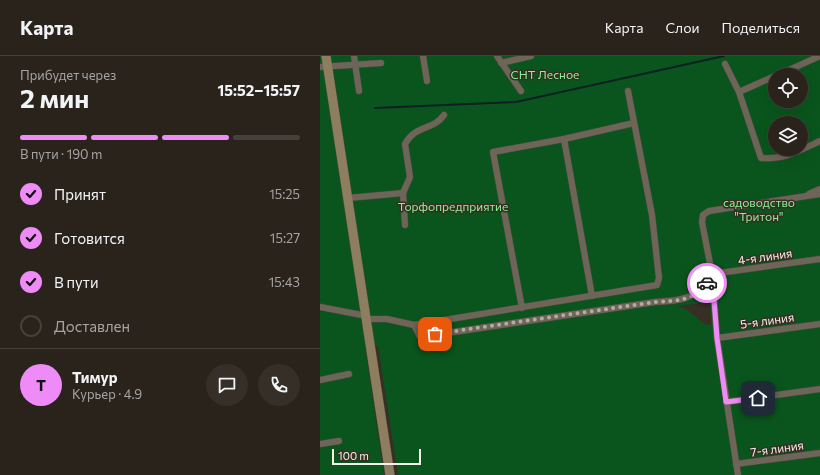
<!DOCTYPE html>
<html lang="ru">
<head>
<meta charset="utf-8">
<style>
	body { margin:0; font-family:Commissioner,sans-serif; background:#352f28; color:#f1f3f6; height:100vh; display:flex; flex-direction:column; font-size:15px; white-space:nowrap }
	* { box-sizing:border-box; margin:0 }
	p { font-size:13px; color:#a5a4a3 }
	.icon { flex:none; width:22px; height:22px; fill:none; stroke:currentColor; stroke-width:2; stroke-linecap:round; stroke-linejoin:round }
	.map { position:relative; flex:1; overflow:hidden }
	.details { display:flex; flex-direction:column; background:#29231b; width:320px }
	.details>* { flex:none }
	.fabs { position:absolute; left:448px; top:12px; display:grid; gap:8px }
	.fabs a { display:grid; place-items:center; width:40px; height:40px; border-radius:50%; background:#29231b; box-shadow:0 4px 16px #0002,0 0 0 1px #45403a; font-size:20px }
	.scale { position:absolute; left:12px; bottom:10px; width:89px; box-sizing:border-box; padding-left:4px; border:2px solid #f5f0e9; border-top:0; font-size:11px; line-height:14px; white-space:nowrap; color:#f5f0e9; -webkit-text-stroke:3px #372f24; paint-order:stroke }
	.pin { position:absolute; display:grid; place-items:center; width:34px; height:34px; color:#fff; margin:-17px; border-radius:8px; box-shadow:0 2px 6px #0006 }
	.courier { position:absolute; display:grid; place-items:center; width:40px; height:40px; margin:-20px; border:3px solid #ef8bf7; border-radius:50%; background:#fff; color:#222; box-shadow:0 1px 5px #0007 }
	.overview em { font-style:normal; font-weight:700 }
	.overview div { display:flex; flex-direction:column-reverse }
	.overview { display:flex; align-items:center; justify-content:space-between; height:68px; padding:0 20px }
	h1 { font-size:26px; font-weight:700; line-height:30px }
	.bar { display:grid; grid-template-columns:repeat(4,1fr); gap:6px 4px; align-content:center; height:48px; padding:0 20px }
	.bar i { height:5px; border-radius:3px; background:#45403a }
	.bar .on { background:#ef8bf7 }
	.bar p { grid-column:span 4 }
	.line { display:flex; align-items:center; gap:10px; padding:0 20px; border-top:1px solid #45403a }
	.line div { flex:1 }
	.round { display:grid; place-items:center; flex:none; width:42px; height:42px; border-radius:21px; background:#352f28 }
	ol { padding:0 20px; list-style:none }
	li { display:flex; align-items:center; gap:12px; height:44px }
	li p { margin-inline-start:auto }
	li .icon { padding:4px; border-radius:50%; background:#ef8bf7; color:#111; stroke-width:4 }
	li:last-child { color:#a5a4a3 }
	li i { width:22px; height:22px; border:2px solid #45403a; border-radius:50% }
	header { display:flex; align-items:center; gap:24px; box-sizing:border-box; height:56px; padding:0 20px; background:#29231b; border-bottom:1px solid #45403a }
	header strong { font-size:19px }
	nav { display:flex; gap:22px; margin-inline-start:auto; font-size:14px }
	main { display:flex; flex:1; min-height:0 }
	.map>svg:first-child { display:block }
</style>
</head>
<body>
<header>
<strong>Карта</strong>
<nav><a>Карта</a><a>Слои</a><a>Поделиться</a></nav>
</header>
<main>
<section class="details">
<div class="overview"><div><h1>2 мин</h1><p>Прибудет через</p></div><em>15:52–15:57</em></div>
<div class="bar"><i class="on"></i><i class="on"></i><i class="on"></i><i></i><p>В пути · 190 m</p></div>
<ol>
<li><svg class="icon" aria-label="check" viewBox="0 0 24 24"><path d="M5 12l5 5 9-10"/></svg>Принят<p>15:25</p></li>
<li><svg class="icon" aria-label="check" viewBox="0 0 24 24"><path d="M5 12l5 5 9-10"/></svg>Готовится<p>15:27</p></li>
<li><svg class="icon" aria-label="check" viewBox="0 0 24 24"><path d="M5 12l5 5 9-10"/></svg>В пути<p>15:43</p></li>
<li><i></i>Доставлен</li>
</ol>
<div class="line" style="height:72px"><b class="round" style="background:#ef8bf7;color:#111">Т</b><div><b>Тимур</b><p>Курьер · 4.9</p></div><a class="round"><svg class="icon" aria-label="chat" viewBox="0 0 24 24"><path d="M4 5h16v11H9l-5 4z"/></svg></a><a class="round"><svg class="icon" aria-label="phone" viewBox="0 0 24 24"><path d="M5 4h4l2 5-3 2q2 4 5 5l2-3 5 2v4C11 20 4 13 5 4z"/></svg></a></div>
</section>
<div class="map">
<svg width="500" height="419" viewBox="0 0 500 419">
	<rect width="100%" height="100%" fill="#372f24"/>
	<path fill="#0a551d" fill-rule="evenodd" d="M0,0h500v419h-422l-20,-129h-13l19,129h-64zM455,19h26v26h-26zM455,67h26v26h-26zM390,246l1,23 -7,-1 -18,-15 -9,-3z"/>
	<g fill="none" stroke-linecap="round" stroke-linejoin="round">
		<path stroke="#0d2024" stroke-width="2" d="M55,52l141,-6 208,-46"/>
		<g stroke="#524b42" stroke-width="7">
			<g id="minor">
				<path d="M34,0l5,35"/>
				<path d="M103,0l4,25"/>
				<path d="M177,0l24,35"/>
				<path d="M181,7l30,-7"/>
				<path d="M405,8l14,28 22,66c22,2 40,-8 59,-17"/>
				<path d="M0,11l61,-4"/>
				<path d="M458,19l42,-19"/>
				<path d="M419,36l36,-16"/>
				<path d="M244,83l28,157"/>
				<path d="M489,138l11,-5"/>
				<path d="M28,142l55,-5"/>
				<path d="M85,169l-2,-32 7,-16 -5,-33c11,-20 28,-13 39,-29"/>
				<path d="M0,251l47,9"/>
				<path d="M202,252l-29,-156 71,-13 70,-16"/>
				<path d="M47,263h20l27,6 6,12 235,-35c29,-2 40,-2 57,-28l108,-15"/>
				<path d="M94,269l243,-40 2,-7 -7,-63 -24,-124"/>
				<path d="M397,282l103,-14"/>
				<path d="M0,324l29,-6"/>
				<path d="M406,346l94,-13"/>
				<path d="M0,388l19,-3"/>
				<path d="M416,408l84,-11"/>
				<path d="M418,419l-21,-137 -5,-64 -10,-52 1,-7 6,-4 111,-17"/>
			</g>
		</g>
		<g stroke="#524b42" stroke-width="10">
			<path id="secondary" d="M6,0l64,419"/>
		</g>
		<use href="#minor" stroke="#6e6559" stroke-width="6"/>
		<use href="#secondary" stroke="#8c7e5f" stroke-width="9"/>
	</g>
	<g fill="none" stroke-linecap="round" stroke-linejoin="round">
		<path stroke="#b2aca4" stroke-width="4" stroke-dasharray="0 7.2" d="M115,278l220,-32c20,-1 39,-1 52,-19"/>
		<path stroke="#ef8bf7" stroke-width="5" d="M387,227l5,-9 5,64 9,64 32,-4"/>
	</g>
	<g text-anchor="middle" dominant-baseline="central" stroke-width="3" stroke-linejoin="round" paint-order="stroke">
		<g font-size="12" fill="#8af296" stroke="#372f24">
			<text x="225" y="18">СНТ Лесное</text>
			<text x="439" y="146">садоводство<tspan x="439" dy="14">"Тритон"</tspan></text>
			<text x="133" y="150">Торфопредприятие</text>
		</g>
		<g font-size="12" fill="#f5f0e9" stroke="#372f24">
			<text transform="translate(445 200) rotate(-8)">4-я линия</text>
			<text transform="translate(447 264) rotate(-8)">5-я линия</text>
			<text transform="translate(457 392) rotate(-8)">7-я линия</text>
		</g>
	</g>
</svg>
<div class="fabs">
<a><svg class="icon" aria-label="locate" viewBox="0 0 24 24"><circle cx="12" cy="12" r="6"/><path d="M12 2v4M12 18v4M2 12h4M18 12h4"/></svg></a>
<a><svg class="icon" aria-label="layers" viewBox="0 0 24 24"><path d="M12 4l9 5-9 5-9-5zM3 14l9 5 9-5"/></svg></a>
</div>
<div class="scale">100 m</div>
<div class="pin" style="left:115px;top:278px;background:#ea580c"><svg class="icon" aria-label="bag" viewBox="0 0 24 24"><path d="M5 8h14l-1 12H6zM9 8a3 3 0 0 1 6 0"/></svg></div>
<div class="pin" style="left:438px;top:342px;background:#1f2937"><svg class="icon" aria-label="home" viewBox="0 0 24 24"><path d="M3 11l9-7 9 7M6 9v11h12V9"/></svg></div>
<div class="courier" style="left:387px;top:227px"><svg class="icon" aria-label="car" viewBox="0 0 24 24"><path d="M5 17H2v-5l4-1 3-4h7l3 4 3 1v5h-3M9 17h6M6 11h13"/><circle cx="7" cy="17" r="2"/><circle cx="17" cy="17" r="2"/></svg></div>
</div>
</main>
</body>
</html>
